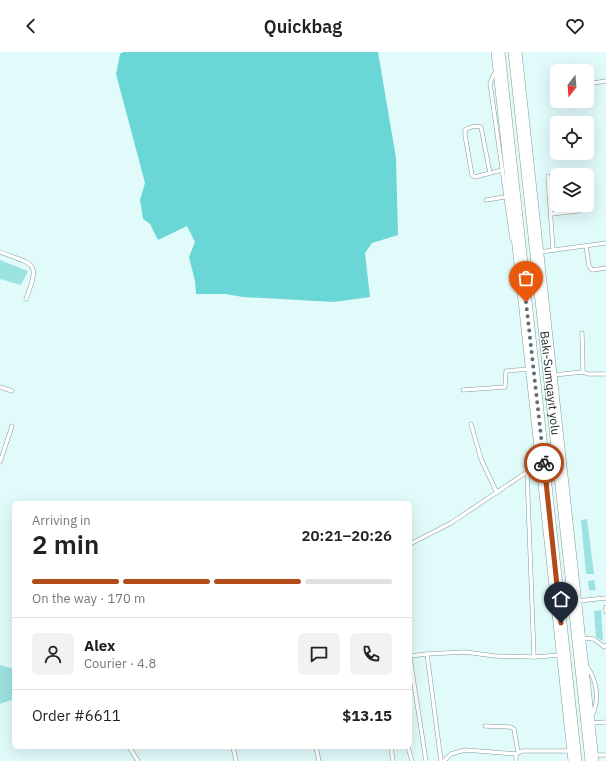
<!DOCTYPE html>
<html lang="en">
<head>
<meta charset="utf-8">
<style>
	body { margin:0; font-family:"IBM Plex Sans",sans-serif; background:#f2f2f2; color:#222; height:100vh; display:flex; flex-direction:column; font-size:15px; white-space:nowrap }
	* { box-sizing:border-box; margin:0 }
	p { font-size:13px; color:#767676 }
	.icon { flex:none; width:22px; height:22px; fill:none; stroke:currentColor; stroke-width:2; stroke-linecap:round; stroke-linejoin:round }
	.map { position:relative; flex:1; overflow:hidden }
	.details { position:absolute; left:12px; top:449px; width:400px; height:248px; display:flex; flex-direction:column; background:#fff; border-radius:6px; box-shadow:0 4px 16px #0002 }
	.details>* { flex:none }
	.needle { width:26px; rotate:197deg }
	.fabs { position:absolute; left:550px; top:12px; display:grid; gap:8px }
	.fabs a { display:grid; place-items:center; width:44px; height:44px; border-radius:6px; background:#fff; box-shadow:0 4px 16px #0002; font-size:20px }
	.pin { position:absolute; display:grid; place-items:center; width:34px; height:34px; color:#fff; margin:-41px -17px; border-radius:50% 50% 50% 0; rotate:-45deg; box-shadow:0 0 4px #0007 }
	.pin .icon { rotate:45deg }
	.courier { position:absolute; display:grid; place-items:center; width:40px; height:40px; margin:-20px; border:3px solid #b04c18; border-radius:50%; background:#fff; color:#222; box-shadow:0 1px 5px #0007 }
	.head em { font-style:normal; font-weight:600 }
	.head div { display:flex; flex-direction:column-reverse }
	.head { display:flex; align-items:center; justify-content:space-between; height:68px; padding:0 20px }
	h1 { font-size:26px; font-weight:600; line-height:30px }
	.bar { display:grid; grid-template-columns:repeat(4,1fr); gap:6px 4px; align-content:center; height:48px; padding:0 20px }
	.bar i { height:5px; border-radius:3px; background:#e0e0e0 }
	.bar .current { background:#b04c18 }
	.bar p { grid-column:span 4 }
	.line { display:flex; align-items:center; gap:10px; padding:0 20px; border-top:1px solid #e0e0e0 }
	.line div { flex:1 }
	.round { display:grid; place-items:center; flex:none; width:42px; height:42px; border-radius:6px; background:#f2f2f2 }
	header { display:flex; justify-content:space-between; align-items:center; height:52px; padding:0 20px; background:#fff; font-size:18px; font-weight:600 }
	.map>svg:first-child { display:block }
</style>
</head>
<body>
<header><svg class="icon" aria-label="back" viewBox="0 0 24 24"><path d="M15 5l-7 7 7 7"/></svg>Quickbag<svg class="icon" aria-label="heart" viewBox="0 0 24 24"><path d="M12 20l-8-8c-3-5 5-10 8-4 3-6 11-1 8 4z"/></svg></header>
<div class="map">
<svg width="606" height="709" viewBox="0 0 606 709">
	<rect width="100%" height="100%" fill="#e1fbfa"/>
	<g fill="#9be2e1">
		<path d="M0,208l28,11 -7,14 -21,-6z"/>
		<path d="M587,467l7,55h-8l-5,-54z"/>
		<path d="M594,528l2,10h-7l-1,-9z"/>
		<path d="M601,558l2,31 -7,-4 -2,-26z"/>
		<path d="M0,613l11,3 3,-1v32l-14,5z"/>
	</g>
	<path fill="#6ad6d5" d="M123,0h255l18,106 2,77 -26,8 -7,10 5,44 -36,5 -91,-5 -18,-3h-29l-1,-13 -6,-24 6,-15 -8,-16 -29,14 -8,-16 -7,-5 -3,-19 5,-17 -29,-109 4,-20z"/>
	<g fill="none" stroke-linecap="round" stroke-linejoin="round">
		<g stroke="#839b9a" stroke-width="4.5">
			<g id="lane">
				<path d="M498,21l-4,1 -4,9 22,156"/>
				<path d="M587,32l19,-3"/>
				<path d="M490,121l-9,-46c-5,-2 -12,0 -16,3v5l7,40 3,2 27,-7"/>
				<path d="M548,124l5,74"/>
				<path d="M549,141l8,-1"/>
				<path d="M486,148l19,-3"/>
				<path d="M551,162l27,-3"/>
				<path d="M586,194l3,20 3,4 14,-2"/>
				<path d="M0,200c34,13 41,9 26,47"/>
				<path d="M540,200l66,-9"/>
				<path d="M582,281l1,39 5,2h18"/>
				<path d="M553,323l30,-3"/>
				<path d="M0,335l12,4"/>
				<path d="M463,338l42,-3 1,-16 24,-2"/>
				<path d="M471,372l10,35 16,34"/>
				<path d="M0,410l12,-36"/>
				<path d="M410,492l41,-21 76,-51 14,-5"/>
				<path d="M577,549l29,-3"/>
				<path d="M606,555v5"/>
				<path d="M580,586l14,1 10,8 2,-2"/>
				<path d="M410,604l17,-2"/>
				<path d="M534,605l27,-2"/>
				<path d="M410,606l16,103"/>
				<path d="M586,613c11,15 14,34 6,51"/>
				<path d="M591,671l15,-1"/>
				<path d="M485,674l25,1 4,2 4,23"/>
				<path d="M129,695l9,14"/>
				<path d="M233,695l3,14"/>
				<path d="M316,695l3,14"/>
				<path d="M391,695l2,14"/>
				<path d="M408,695l4,14"/>
				<path d="M595,703h11"/>
				<path d="M441,709l-14,-107 38,-2 30,4 39,1 -7,-185"/>
				<path d="M444,709l7,-7 14,-4 51,4"/>
				<path d="M516,709v-7l6,-3h49"/>
			</g>
		</g>
		<g stroke="#839b9a" stroke-width="14">
			<g id="highway">
				<path d="M498,0l77,709"/>
				<path id="s1" d="M515,0l77,709"/>
			</g>
		</g>
		<use href="#lane" stroke="#fff" stroke-width="3.5"/>
		<use href="#highway" stroke="#fff" stroke-width="13"/>
	</g>
	<g fill="none" stroke-linecap="round" stroke-linejoin="round">
		<path stroke="#606f6f" stroke-width="4" stroke-dasharray="0 7.2" d="M526,250l18,161"/>
		<path stroke="#b04c18" stroke-width="5" d="M544,411l17,160"/>
	</g>
	<g text-anchor="middle" dominant-baseline="central" stroke-width="3" stroke-linejoin="round" paint-order="stroke">
		<g font-size="12" fill="#1a2424" stroke="#fff">
			<text stroke="none"><textPath href="#s1" startOffset="333">Bakı-Sumqayıt yolu</textPath></text>
		</g>
	</g>
</svg>
<div class="fabs">
<a><svg class="needle" viewBox="-14 -14 28 28"><path d="M0-13l5 13h-10z" fill="#e53935"/><path d="M0 13l5-13h-10z" fill="#767676"/></svg></a>
<a><svg class="icon" aria-label="locate" viewBox="0 0 24 24"><circle cx="12" cy="12" r="6"/><path d="M12 2v4M12 18v4M2 12h4M18 12h4"/></svg></a>
<a><svg class="icon" aria-label="layers" viewBox="0 0 24 24"><path d="M12 4l9 5-9 5-9-5zM3 14l9 5 9-5"/></svg></a>
</div>
<div class="pin" style="left:526px;top:250px;background:#ea580c"><svg class="icon" aria-label="bag" viewBox="0 0 24 24"><path d="M5 8h14l-1 12H6zM9 8a3 3 0 0 1 6 0"/></svg></div>
<div class="pin" style="left:561px;top:571px;background:#1f2937"><svg class="icon" aria-label="home" viewBox="0 0 24 24"><path d="M3 11l9-7 9 7M6 9v11h12V9"/></svg></div>
<div class="courier" style="left:544px;top:411px"><svg class="icon" aria-label="bike" viewBox="0 0 24 24"><circle cx="6" cy="16" r="4"/><circle cx="18" cy="16" r="4"/><path d="M6 16l4-8h5l3 8M10 8l3 8H6M13 5h3"/></svg></div>
<section class="details">
<div class="head"><div><h1>2 min</h1><p>Arriving in</p></div><em>20:21–20:26</em></div>
<div class="bar"><i class="current"></i><i class="current"></i><i class="current"></i><i></i><p>On the way · 170 m</p></div>
<div class="line" style="height:72px"><a class="round"><svg class="icon" aria-label="person" viewBox="0 0 24 24"><circle cx="12" cy="8" r="4"/><path d="M4 21q1-7 8-7t8 7"/></svg></a><div><b>Alex</b><p>Courier · 4.8</p></div><a class="round"><svg class="icon" aria-label="chat" viewBox="0 0 24 24"><path d="M4 5h16v11H9l-5 4z"/></svg></a><a class="round"><svg class="icon" aria-label="phone" viewBox="0 0 24 24"><path d="M5 4h4l2 5-3 2q2 4 5 5l2-3 5 2v4C11 20 4 13 5 4z"/></svg></a></div>
<div class="line" style="height:52px"><div>Order #6611</div><b>$13.15</b></div>
</section>
</div>
</body>
</html>
